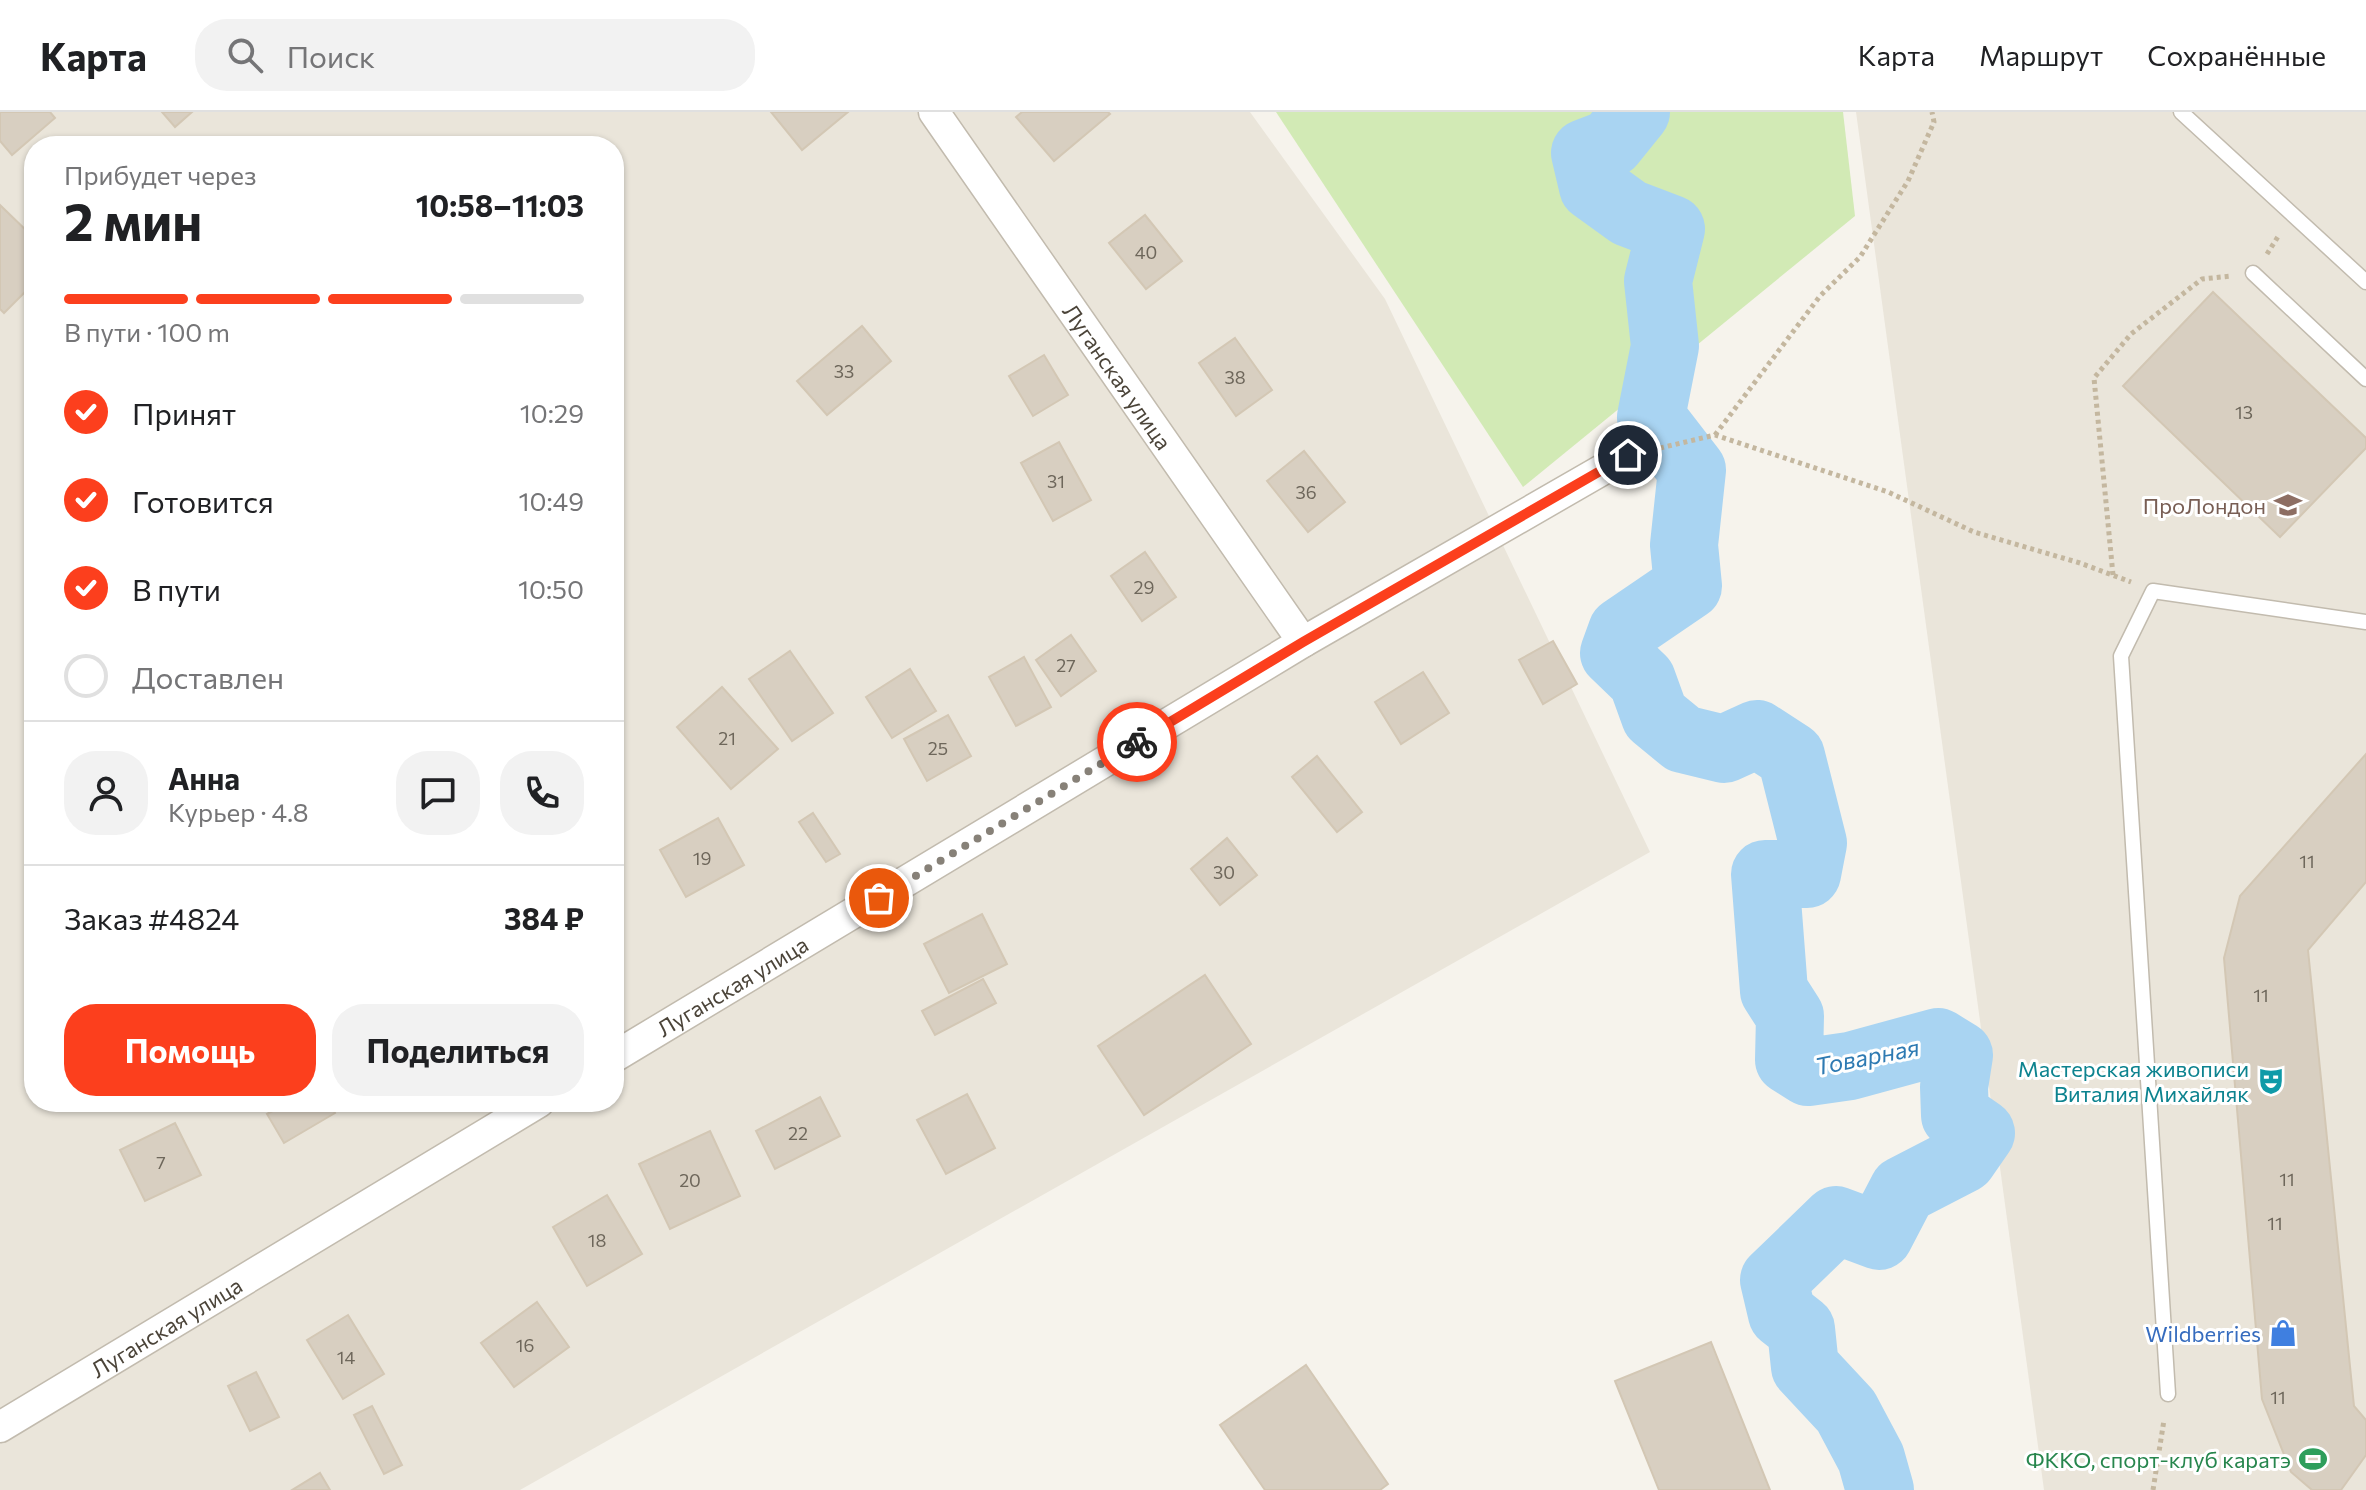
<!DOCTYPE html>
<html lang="ru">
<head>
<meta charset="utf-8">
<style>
	body { margin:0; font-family:Commissioner,sans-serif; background:#f2f2f2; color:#202124; height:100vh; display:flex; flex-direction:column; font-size:30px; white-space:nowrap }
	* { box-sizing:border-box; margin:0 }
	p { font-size:26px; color:#757577 }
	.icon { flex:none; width:44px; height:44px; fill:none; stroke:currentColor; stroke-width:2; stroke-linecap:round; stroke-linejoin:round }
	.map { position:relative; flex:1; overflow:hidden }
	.sheet { position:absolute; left:24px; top:24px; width:600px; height:976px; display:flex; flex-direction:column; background:#fff; border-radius:32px; box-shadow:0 2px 6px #0004 }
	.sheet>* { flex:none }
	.pin { position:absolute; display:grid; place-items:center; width:68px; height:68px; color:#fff; margin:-34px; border:4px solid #fff; border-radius:50%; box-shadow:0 2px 8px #0007 }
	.courier { position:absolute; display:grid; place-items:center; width:80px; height:80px; margin:-40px; border:6px solid #fc3f1d; border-radius:50%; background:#fff; color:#222; box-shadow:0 2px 10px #0007 }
	.overview em { font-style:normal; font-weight:700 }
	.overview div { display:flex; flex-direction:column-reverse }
	.overview { display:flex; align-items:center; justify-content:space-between; height:136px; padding:0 40px }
	h1 { font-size:52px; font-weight:700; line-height:60px }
	.bar { display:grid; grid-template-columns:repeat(4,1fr); gap:12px 8px; align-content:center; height:96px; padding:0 40px }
	.bar i { height:10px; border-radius:6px; background:#e0e0e0 }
	.bar .on { background:#fc3f1d }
	.bar p { grid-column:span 4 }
	.line { display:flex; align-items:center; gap:20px; padding:0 40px; border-top:2px solid #e0e0e0 }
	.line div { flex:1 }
	.round { display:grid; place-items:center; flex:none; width:84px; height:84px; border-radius:32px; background:#f2f2f2 }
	ol { padding:0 40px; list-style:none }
	li { display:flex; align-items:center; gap:24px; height:88px }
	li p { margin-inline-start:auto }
	li .icon { padding:8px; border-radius:50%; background:#fc3f1d; color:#fff; stroke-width:4 }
	li:last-child { color:#757577 }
	li i { width:44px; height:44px; border:4px solid #e0e0e0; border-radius:50% }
	.action { display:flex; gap:16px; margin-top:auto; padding:16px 40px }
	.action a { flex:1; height:92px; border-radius:32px; background:#fc3f1d; color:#fff; font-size:32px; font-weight:700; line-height:92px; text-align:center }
	.action a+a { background:#f2f2f2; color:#202124 }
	header { display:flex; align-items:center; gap:48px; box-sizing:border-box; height:112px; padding:0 40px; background:#fff; border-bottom:2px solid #e0e0e0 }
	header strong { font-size:38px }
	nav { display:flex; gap:44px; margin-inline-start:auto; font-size:28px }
	.search { width:560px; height:72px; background:#f2f2f2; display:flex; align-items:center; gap:20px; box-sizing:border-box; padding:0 28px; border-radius:32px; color:#757577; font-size:30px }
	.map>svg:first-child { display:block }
</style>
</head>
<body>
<header>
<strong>Карта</strong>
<div class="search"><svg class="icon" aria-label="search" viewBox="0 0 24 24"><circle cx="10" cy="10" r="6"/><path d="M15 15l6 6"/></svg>Поиск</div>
<nav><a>Карта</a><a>Маршрут</a><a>Сохранённые</a></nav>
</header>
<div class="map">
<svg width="2366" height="1378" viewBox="0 0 2366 1378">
	<rect width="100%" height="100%" fill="#f6f3ec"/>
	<g fill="#eae5da" fill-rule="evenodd">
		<path d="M0,0h1250l135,187 265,553 -1130,638h-520zM34,34h580v956h-580z"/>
		<path d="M1856,0h510v1378h-322z"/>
	</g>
	<path fill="#d2eab5" d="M1276,0h567l12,104 -332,271z"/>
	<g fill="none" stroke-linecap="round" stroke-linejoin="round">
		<path stroke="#a9d4f2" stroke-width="68" d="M1636,0l-25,31 -26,10 8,34 36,26 42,16 -13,52 7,65 -14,71 41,53 -8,75 4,41 -66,45 -8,22 28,27 13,36 28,23 41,10 33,-15 34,22 22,87 -6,31h-42l9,117 16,25 -1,44 19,12 42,-6 88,-24 21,13 -5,32 1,28 26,18 -18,26 -60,31 -24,46 -43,-16 -62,60 8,34 19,15 4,38 41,44 25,47 9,32"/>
	</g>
	<g fill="#d8cfc1" stroke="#d3c7b4" stroke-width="2">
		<path d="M0,0h50l5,6 -43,37 -12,-14z"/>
		<path d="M162,0h30l-17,15z"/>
		<path d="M771,0h77l-46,38z"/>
		<path d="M1022,0h86l2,2 -56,47 -38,-44z"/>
		<path d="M0,93l34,33v45l-30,30 -4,-4z"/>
		<path d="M1145,103l37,46 -36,28 -37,-46z"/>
		<path d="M2213,180l153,146v10l-86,89 -157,-151z"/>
		<path d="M862,214l29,35 -64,54 -30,-34z"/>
		<path d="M1235,226l37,52 -36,26 -37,-53z"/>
		<path d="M1044,243l24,40 -35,21 -24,-40z"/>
		<path d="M1059,330l32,58 -38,21 -32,-58z"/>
		<path d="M1304,339l41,51 -37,30 -41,-51z"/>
		<path d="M1145,440l31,45 -34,24 -31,-45z"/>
		<path d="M1071,523l25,36 -35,25 -25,-36z"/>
		<path d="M1553,529l24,43 -34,20 -24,-44z"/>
		<path d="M790,539l43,62 -41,28 -43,-62z"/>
		<path d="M1024,545l27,50 -35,19 -27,-49z"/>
		<path d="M910,557l26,42 -44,27 -26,-41z"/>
		<path d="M1423,560l26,41 -48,31 -26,-42z"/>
		<path d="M722,575l56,62 -47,40 -54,-62z"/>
		<path d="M948,603l23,41 -44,25 -23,-42z"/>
		<path d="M2366,642v128l-58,68 46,456 12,14v35l-25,35h-29l-21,-18 -29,-73 -38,-441 16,-62z"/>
		<path d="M1317,644l45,56 -25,20 -45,-55z"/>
		<path d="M813,701l27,41 -14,8 -27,-40z"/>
		<path d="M718,706l26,47 -58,32 -26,-47z"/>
		<path d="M1227,726l30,37 -37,30 -29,-36z"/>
		<path d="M982,802l25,50 -58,29 -25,-49z"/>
		<path d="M1205,863l46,69 -107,71 -46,-69z"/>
		<path d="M983,867l13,24 -61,32 -13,-24z"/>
		<path d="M967,982l28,54 -49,26 -29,-54z"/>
		<path d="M820,985l20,39 -65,33 -19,-38z"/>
		<path d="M289,990h39l7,11 -51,30 -17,-29z"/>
		<path d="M175,1011l26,52 -56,26 -25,-51z"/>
		<path d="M710,1019l30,65 -70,33 -31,-65z"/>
		<path d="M607,1083l35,59 -55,32 -34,-59z"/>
		<path d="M537,1190l32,45 -55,40 -33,-44z"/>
		<path d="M348,1203l36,59 -41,25 -36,-59z"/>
		<path d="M1711,1230l59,148h-111l-44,-109z"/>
		<path d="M1306,1253l82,119 -8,6h-115l-45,-65z"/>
		<path d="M256,1260l23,45 -29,14 -22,-45z"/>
		<path d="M372,1294l30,59 -18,9 -30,-59z"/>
		<path d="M320,1361l10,17h-38z"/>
	</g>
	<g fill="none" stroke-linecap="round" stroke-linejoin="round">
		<g stroke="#c2bbae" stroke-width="17">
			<g id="lane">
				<path d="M2181,0l185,170"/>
				<path d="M2253,161l113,106"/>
				<path d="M2168,1282l-47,-738 32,-65 213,31"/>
			</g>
		</g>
		<g stroke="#c2bbae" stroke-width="33">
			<g id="street">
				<path id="s1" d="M934,0l369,530"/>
				<path id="s2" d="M614,945l689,-415 325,-187"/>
				<path id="s3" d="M0,1315l539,-325"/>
			</g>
		</g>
		<g stroke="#c4b79f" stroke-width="5" stroke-dasharray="4 4" stroke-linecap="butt">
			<path d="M2267,142l12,-19"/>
			<path d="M1715,323l105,-139 40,-39 48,-76 26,-59 -2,-10"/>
			<path d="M1660,336l55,-13 173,57 86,40 106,31 51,19"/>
			<path d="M2113,463l-19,-197 37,-44 71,-55 29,-3"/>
			<path d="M2153,1378l11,-70"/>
		</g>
		<use href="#lane" stroke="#fff" stroke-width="14"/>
		<use href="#street" stroke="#fff" stroke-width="30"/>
	</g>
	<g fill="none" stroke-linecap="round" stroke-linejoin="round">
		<path stroke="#878178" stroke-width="8" stroke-dasharray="0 14.4" d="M879,786l258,-156"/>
		<path stroke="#fc3f1d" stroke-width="10" d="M1137,630l166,-100 325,-187"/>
	</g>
	<defs>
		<g id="school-bare" transform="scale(2.16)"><path d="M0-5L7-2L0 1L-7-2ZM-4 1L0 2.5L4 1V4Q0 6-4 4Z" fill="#8d6e63" stroke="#fff" stroke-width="2.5" paint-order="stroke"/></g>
		<g id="theatre-bare" transform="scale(2.16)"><path d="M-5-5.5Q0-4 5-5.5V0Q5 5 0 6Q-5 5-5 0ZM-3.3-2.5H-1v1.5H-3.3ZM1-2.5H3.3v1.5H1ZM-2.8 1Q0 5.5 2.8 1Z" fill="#0f9aa8" stroke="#fff" stroke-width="2.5" paint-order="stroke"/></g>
		<g id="shop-bare" transform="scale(2.16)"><path d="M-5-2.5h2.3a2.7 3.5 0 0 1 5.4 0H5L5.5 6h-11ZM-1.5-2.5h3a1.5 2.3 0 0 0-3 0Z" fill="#3f7fe0" stroke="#fff" stroke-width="2.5" paint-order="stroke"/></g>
		<g id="stadium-bare" transform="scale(2.16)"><path d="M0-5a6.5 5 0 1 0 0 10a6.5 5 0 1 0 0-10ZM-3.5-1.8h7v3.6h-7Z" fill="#2e9e5b" stroke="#fff" stroke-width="2.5" paint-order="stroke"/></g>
	</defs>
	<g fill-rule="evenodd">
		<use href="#school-bare" x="2288" y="393"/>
		<use href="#theatre-bare" x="2271" y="969"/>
		<use href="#shop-bare" x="2283" y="1221"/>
		<use href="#stadium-bare" x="2313" y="1347"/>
	</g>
	<g text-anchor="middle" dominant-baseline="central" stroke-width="6" stroke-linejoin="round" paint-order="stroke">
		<g font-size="18" fill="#6e675b">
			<text x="1146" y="140">40</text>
			<text x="844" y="259">33</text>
			<text x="1235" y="265">38</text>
			<text x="2244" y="300">13</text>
			<text x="1056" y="369">31</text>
			<text x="1306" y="380">36</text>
			<text x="1144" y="475">29</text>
			<text x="1066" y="553">27</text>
			<text x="727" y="626">21</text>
			<text x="938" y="636">25</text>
			<text x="702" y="746">19</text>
			<text x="2307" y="749">11</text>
			<text x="1224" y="760">30</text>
			<text x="2261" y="883">11</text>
			<text x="798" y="1021">22</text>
			<text x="161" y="1050">7</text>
			<text x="2287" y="1067">11</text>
			<text x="690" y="1068">20</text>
			<text x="2275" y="1111">11</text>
			<text x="597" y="1128">18</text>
			<text x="525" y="1233">16</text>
			<text x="346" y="1245">14</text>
			<text x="2278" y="1285">11</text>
		</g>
		<g font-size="22" fill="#4b4439" stroke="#fff">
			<text stroke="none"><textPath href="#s1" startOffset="322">Луганская улица</textPath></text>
			<text stroke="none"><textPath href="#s2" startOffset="138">Луганская улица</textPath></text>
			<text stroke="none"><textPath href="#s3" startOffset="194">Луганская улица</textPath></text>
		</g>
		<g font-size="22" fill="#785e54" stroke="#fff" text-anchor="end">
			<text x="2266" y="393">ПроЛондон</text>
		</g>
		<g font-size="22" fill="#0d838f" stroke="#fff" text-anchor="end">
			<text x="2249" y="956">Мастерская живописи<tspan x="2249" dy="25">Виталия Михайляк</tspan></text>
		</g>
		<g font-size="22" fill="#366cbe" stroke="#fff" text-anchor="end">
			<text x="2261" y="1221">Wildberries</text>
		</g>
		<g font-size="22" fill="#27864d" stroke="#fff" text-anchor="end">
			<text x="2291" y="1347">ФККО, спорт-клуб каратэ</text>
		</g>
		<g font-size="24" font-style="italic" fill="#2e7ab2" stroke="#fff">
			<text transform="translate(1867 944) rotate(-11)">Товарная</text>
		</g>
	</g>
</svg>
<div class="pin" style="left:879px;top:786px;background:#ea580c"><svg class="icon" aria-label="bag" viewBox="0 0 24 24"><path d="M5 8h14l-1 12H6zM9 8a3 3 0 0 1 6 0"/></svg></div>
<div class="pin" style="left:1628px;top:343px;background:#1f2937"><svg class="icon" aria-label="home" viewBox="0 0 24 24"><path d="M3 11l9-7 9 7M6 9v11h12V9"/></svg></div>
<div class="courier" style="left:1137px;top:630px"><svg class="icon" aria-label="bike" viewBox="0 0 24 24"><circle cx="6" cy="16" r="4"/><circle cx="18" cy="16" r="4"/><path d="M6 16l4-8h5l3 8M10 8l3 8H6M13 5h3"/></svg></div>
<section class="sheet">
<div class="overview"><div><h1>2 мин</h1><p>Прибудет через</p></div><em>10:58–11:03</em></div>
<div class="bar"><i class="on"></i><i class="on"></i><i class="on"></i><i></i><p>В пути · 100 m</p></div>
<ol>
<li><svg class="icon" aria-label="check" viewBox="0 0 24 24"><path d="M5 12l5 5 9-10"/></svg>Принят<p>10:29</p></li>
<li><svg class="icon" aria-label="check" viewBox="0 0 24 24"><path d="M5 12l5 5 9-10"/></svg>Готовится<p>10:49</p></li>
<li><svg class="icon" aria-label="check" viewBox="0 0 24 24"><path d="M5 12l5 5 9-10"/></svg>В пути<p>10:50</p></li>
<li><i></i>Доставлен</li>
</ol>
<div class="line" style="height:144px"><a class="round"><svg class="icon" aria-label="person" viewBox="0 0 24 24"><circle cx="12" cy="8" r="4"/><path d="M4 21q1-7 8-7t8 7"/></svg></a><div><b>Анна</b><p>Курьер · 4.8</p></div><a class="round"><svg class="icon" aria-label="chat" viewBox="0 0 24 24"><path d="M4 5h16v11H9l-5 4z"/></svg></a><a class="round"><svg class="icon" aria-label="phone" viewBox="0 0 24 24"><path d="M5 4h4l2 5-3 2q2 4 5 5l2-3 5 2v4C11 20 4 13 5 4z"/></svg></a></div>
<div class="line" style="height:104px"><div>Заказ #4824</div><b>384 ₽</b></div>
<div class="action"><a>Помощь</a><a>Поделиться</a></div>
</section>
</div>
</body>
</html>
